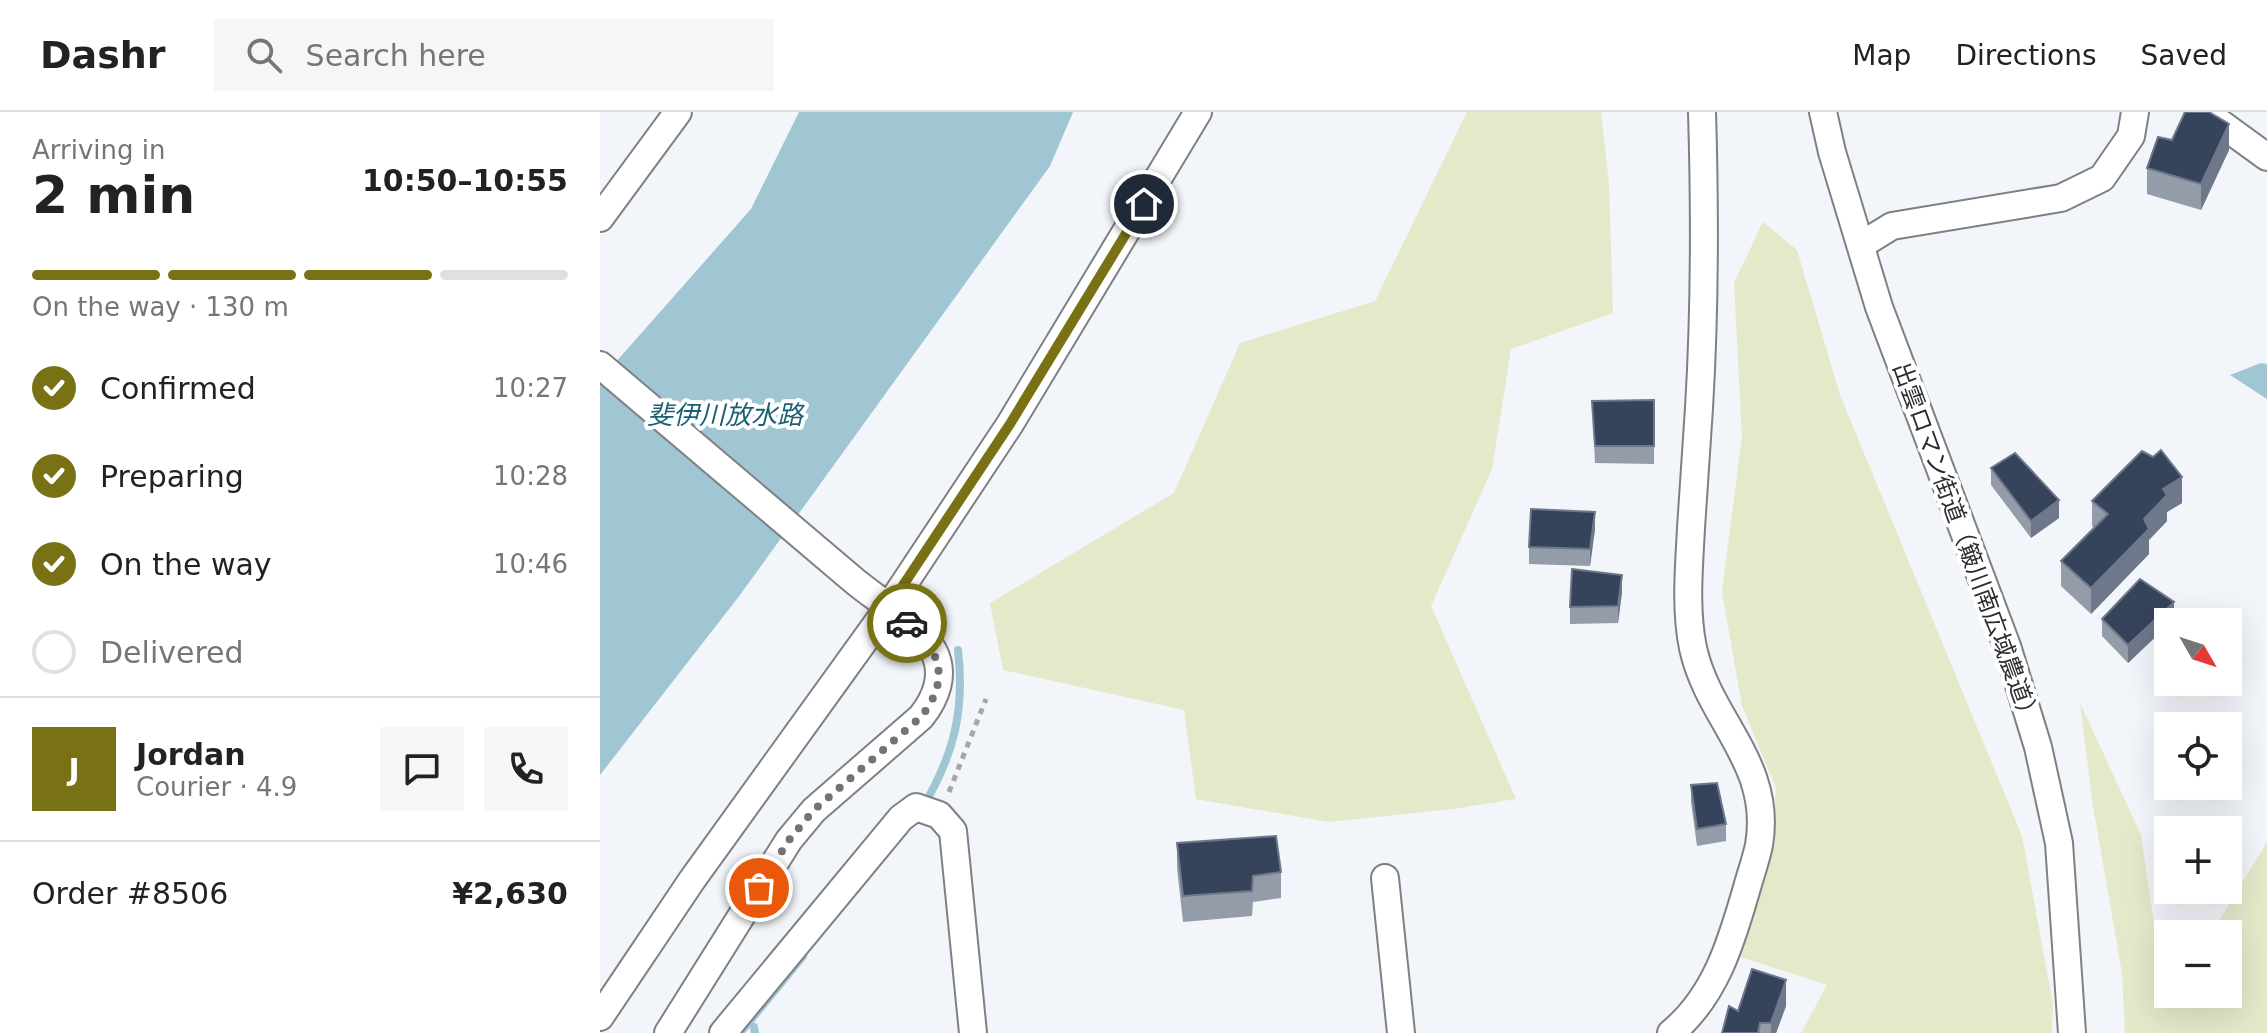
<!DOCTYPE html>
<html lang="en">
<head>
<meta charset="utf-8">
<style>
	body { margin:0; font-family:"DejaVu Sans","Noto Sans JP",sans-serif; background:#f6f6f6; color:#222; height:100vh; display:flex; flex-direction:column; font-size:30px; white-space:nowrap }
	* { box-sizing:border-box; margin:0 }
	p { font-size:26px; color:#767676 }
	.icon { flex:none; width:44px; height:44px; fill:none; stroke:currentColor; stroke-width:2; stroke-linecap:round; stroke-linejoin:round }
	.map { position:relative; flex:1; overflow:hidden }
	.side { display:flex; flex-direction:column; background:#fff; width:600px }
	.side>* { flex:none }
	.needle { width:52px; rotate:129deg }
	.buttons { position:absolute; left:1554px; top:496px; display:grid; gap:16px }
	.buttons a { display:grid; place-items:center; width:88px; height:88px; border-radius:0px; background:#fff; box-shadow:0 8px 32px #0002; font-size:40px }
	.pin { position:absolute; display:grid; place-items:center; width:68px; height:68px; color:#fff; margin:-34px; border:4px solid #fff; border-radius:50%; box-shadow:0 2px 8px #0007 }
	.courier { position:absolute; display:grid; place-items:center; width:80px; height:80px; margin:-40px; border:6px solid #787214; border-radius:50%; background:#fff; color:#222; box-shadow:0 2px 10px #0007 }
	.head em { font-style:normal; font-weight:700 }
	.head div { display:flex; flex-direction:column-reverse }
	.head { display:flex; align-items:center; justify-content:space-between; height:136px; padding:0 32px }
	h1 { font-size:52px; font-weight:700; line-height:60px }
	.bar { display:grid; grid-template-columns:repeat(4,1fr); gap:12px 8px; align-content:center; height:96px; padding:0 32px }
	.bar i { height:10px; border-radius:6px; background:#e0e0e0 }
	.bar .on { background:#787214 }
	.bar p { grid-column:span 4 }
	.line { display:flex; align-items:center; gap:20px; padding:0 32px; border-top:2px solid #e0e0e0 }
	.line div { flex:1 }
	.round { display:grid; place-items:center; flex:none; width:84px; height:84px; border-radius:0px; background:#f6f6f6 }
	ol { padding:0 32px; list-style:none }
	li { display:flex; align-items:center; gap:24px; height:88px }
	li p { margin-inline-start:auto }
	li .icon { padding:8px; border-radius:50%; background:#787214; color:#fff; stroke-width:4 }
	li:last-child { color:#767676 }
	li i { width:44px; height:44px; border:4px solid #e0e0e0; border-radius:50% }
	header { display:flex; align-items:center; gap:48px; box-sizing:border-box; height:112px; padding:0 40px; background:#fff; border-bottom:2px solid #e0e0e0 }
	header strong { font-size:38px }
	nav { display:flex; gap:44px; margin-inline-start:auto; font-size:28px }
	.search { width:560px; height:72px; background:#f6f6f6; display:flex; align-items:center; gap:20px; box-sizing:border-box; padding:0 28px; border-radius:0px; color:#767676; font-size:30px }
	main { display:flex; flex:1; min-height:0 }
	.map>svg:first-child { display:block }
</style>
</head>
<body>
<header>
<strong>Dashr</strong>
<div class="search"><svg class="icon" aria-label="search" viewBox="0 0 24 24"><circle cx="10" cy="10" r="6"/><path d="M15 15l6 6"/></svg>Search here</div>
<nav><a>Map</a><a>Directions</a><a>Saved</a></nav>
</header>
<main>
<section class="side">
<div class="head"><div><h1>2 min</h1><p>Arriving in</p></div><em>10:50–10:55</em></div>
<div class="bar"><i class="on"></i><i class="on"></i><i class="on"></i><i></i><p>On the way · 130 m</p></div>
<ol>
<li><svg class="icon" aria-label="check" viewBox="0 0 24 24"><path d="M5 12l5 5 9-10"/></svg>Confirmed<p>10:27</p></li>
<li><svg class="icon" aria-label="check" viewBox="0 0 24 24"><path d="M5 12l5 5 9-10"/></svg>Preparing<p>10:28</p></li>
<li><svg class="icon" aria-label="check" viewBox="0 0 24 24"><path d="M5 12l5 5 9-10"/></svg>On the way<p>10:46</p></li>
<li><i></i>Delivered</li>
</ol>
<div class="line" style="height:144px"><b class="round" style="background:#787214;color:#fff">J</b><div><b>Jordan</b><p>Courier · 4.9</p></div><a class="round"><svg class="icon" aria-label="chat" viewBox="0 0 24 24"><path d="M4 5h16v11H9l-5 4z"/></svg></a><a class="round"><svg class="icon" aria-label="phone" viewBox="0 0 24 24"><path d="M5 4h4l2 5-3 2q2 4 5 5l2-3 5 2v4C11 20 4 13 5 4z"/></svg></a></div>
<div class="line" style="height:104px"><div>Order #8506</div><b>¥2,630</b></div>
</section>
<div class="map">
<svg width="1667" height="921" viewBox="0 0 1667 921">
	<rect width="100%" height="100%" fill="#f2f5f9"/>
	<g fill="#e4e9ca">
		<path d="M867,0h134l8,73 4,128 -102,36 -19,120 -61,137 85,193 -64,10 -123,13 -133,-23 -12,-89 -181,-40 -13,-67 184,-110 66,-150 135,-42z"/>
		<path d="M1163,110l34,28 43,145 182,441 31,168 -1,29h-251l26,-48 -86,-28 31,-107 4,-62 -34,-82 -20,-115 20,-154 -8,-154z"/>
		<path d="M1480,591l61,132 18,123 9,-2v38h60v-60h-17l56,-92v191h-142l-3,-60 -29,-167z"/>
	</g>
	<g fill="#a0c5d3">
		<path d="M199,0h274l-23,54 -310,429 -140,180v-395l151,-171z"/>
		<path d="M1661,251l6,1v35l-37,-24z"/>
	</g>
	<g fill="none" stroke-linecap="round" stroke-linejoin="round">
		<g stroke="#a0c5d3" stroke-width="8">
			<path d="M324,693c30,-51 41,-95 34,-155"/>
			<path d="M154,915l1,6"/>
			<path d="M140,921l63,-77"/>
		</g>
		<g stroke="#7e8084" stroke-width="30">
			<g id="minor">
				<path d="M1223,0l9,40 47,155 128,339 31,101 21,96 13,190"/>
				<path d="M1605,0l62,45"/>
				<path d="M0,106l78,-106"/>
				<path d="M1261,133l31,-19 169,-28 41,-20 29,-42 4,-24"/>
				<path d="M0,253c84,71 167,142 251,213 24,21 67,45 82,72 13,24 3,48 -12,67l-107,93 -25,30 -121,193"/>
				<path d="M785,766l16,155"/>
				<path d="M0,905l92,-137 196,-272 122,-184 188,-312"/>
				<path d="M123,921l178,-215 15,-11 23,8 14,16 20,202"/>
				<path d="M1071,921c44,-36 60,-90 75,-142 4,-15 10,-31 13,-46 14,-82 -50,-124 -66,-197 -8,-39 -4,-80 -2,-120 3,-40 5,-80 8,-120 6,-99 6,-197 3,-296"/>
			</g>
		</g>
		<path stroke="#a4a7aa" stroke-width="5" stroke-dasharray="6 6" stroke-linecap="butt" d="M349,680l37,-93"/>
		<use href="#minor" stroke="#fff" stroke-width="26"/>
	</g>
	<g fill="#949caa">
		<path d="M1629,38l-28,60 -54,-16v-26z"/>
		<path d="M1054,288v64l-59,-1 -3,-62z"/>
		<path d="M1391,356l68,50 -28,20 -40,-53z"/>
		<path d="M1492,389l90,2 -15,9v9l-18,19v14l-58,60 -30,-28v-25l33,-33 -2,-2z"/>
		<path d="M995,417l-5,37 -61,-2v-17z"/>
		<path d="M1022,480l-4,31 -48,1v-17z"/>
		<path d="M1502,507h72l-6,3v3l-40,38 -26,-27z"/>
		<path d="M1091,673l35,39v17l-29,5 -6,-44z"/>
		<path d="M577,731l104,29v26l-28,4 -1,14 -69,6 -6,-54z"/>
		<path d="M1186,894l-10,27h-54l16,-22z"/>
	</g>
	<g fill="#6e788a">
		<path d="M1629,12v26l-28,60v-26z"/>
		<path d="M1582,365v26l-15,9v9l-18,19v14l-58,60v-26l53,-69 19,-30z"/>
		<path d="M1459,388v18l-28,20v-17z"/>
		<path d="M995,400v17l-5,37v-17z"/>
		<path d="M1022,463v17l-4,31v-17z"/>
		<path d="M1574,490v17l-3,3h-3v3l-40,38v-18z"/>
		<path d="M1186,868v26l-10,27h-5v-10z"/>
	</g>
	<g fill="#35435b" stroke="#6e788a" stroke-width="2">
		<path d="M1585,0h24l20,12 -28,60 -54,-16 11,-31 14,3z"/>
		<path d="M1054,288v46h-59l-3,-45z"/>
		<path d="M1561,338l21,27 -19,12 4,6 -23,24 5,10 -58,59 -30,-27 47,-47 -16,-13 50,-50 11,6z"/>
		<path d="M1415,341l44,47 -28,21 -40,-53z"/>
		<path d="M931,397l64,3 -5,37 -61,-2z"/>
		<path d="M972,457l50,6 -4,31 -48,1z"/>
		<path d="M1540,467l34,23 -46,43 -26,-26z"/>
		<path d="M1117,671l9,41 -29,5 -6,-44z"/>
		<path d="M676,724l5,36 -28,4 -1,15 -69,5 -6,-53z"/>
		<path d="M1152,857l34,11 -15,43h-11l-2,10h-36l7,-27 9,5z"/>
	</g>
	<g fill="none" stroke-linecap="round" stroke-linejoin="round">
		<path stroke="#717376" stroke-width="8" stroke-dasharray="0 14.4" d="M159,776l30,-48 25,-30 107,-93c29,-37 21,-66 -14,-94"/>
		<path stroke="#787214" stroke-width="10" d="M307,511l-19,-15 122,-184 134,-220"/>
	</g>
	<g text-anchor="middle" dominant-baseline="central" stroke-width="8" stroke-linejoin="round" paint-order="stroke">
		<g font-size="24" fill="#2c2d2f" stroke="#fff">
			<text transform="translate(1366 432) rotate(70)">出雲ロマン街道（簸川南広域農道）</text>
		</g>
		<g font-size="26" font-style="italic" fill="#1a5f75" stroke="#fff">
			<text x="125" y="303">斐伊川放水路</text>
		</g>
	</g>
</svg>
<div class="buttons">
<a><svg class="needle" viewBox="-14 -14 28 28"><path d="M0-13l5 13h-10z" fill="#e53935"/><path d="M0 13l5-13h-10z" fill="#767676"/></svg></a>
<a><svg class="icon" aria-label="locate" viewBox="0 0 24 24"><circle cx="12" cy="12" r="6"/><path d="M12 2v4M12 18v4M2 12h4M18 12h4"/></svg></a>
<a>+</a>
<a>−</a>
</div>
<div class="pin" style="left:159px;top:776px;background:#ea580c"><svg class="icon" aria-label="bag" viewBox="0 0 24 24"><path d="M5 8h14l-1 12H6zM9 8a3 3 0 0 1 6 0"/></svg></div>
<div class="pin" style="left:544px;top:92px;background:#1f2937"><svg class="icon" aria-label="home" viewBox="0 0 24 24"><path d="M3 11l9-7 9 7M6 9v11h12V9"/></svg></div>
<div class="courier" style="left:307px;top:511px"><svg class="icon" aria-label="car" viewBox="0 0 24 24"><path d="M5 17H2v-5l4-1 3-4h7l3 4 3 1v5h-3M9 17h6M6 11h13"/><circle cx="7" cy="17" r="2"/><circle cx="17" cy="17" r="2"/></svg></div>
</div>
</main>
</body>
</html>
